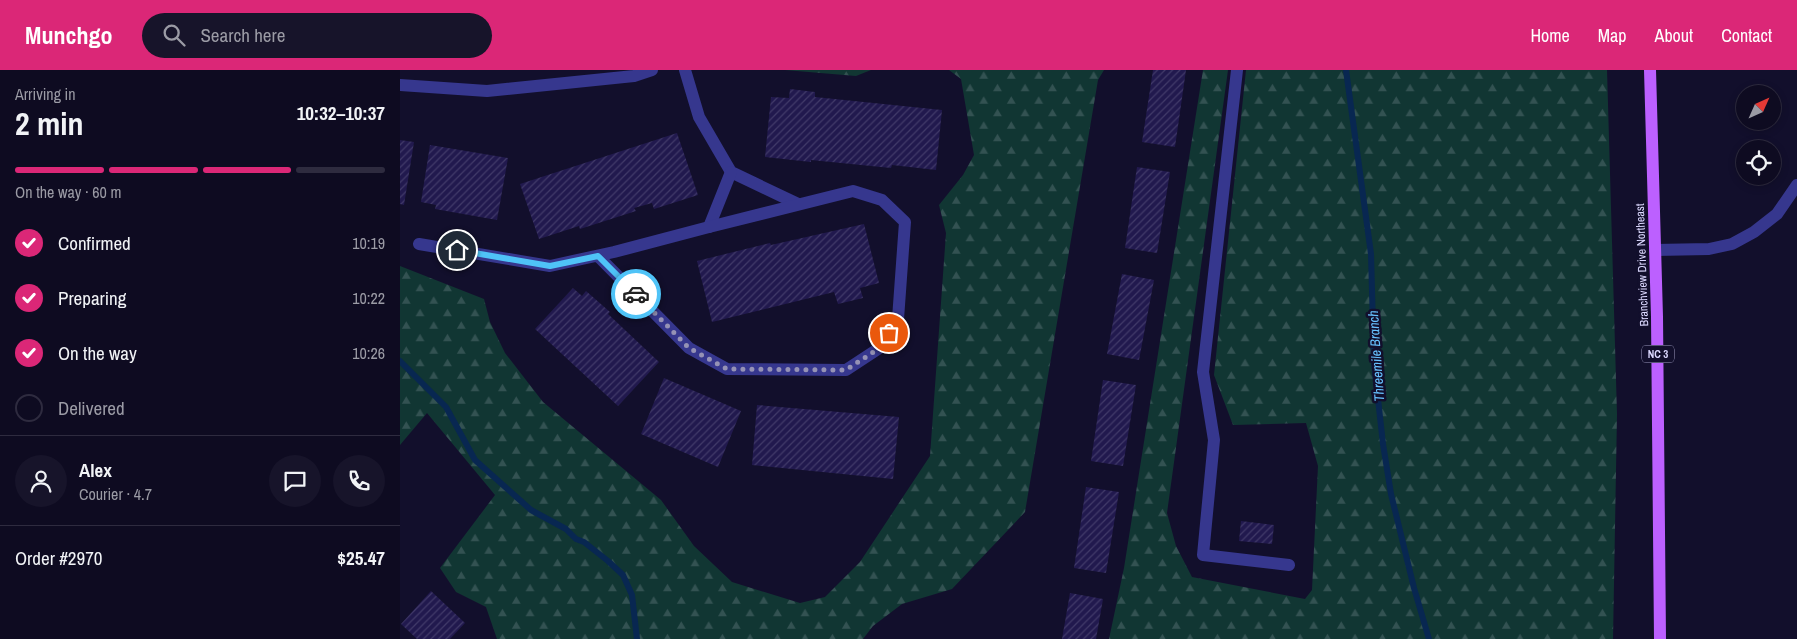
<!DOCTYPE html>
<html lang="en">
<head>
<meta charset="utf-8">
<style>
	body { margin:0; font-family:"Archivo Narrow",sans-serif; background:#17142a; color:#f1f3f6; height:100vh; display:flex; flex-direction:column; font-size:19px; white-space:nowrap }
	* { box-sizing:border-box; margin:0 }
	p { font-size:16px; color:#9b9ba5 }
	.icon { flex:none; width:28px; height:28px; fill:none; stroke:currentColor; stroke-width:2; stroke-linecap:round; stroke-linejoin:round }
	.map { position:relative; flex:1; overflow:hidden }
	.panel { display:flex; flex-direction:column; background:#0e0b21; width:400px }
	.panel>* { flex:none }
	.needle { width:32px; rotate:45deg }
	.fabs { position:absolute; left:1336px; top:15px; display:grid; gap:10px }
	.fabs a { display:grid; place-items:center; width:45px; height:45px; border-radius:50%; background:#0e0b21; box-shadow:0 2px 8px #0003,0 0 0 1px #2e2b3f; font-size:25px }
	.pin { position:absolute; display:grid; place-items:center; width:42px; height:42px; color:#fff; margin:-21px; border:2px solid #fff; border-radius:50%; box-shadow:0 1px 5px #0007 }
	.courier { position:absolute; display:grid; place-items:center; width:50px; height:50px; margin:-25px; border:4px solid #4fc3f7; border-radius:50%; background:#fff; color:#222; box-shadow:0 1px 6px #0007 }
	.summary em { font-style:normal; font-weight:800 }
	.summary div { display:flex; flex-direction:column-reverse }
	.summary { display:flex; align-items:center; justify-content:space-between; height:85px; padding:0 15px }
	h1 { font-size:32px; font-weight:800; line-height:38px }
	.bar { display:grid; grid-template-columns:repeat(4,1fr); gap:8px 5px; align-content:center; height:60px; padding:0 15px }
	.bar i { height:6px; border-radius:4px; background:#2e2b3f }
	.bar .selected { background:#db2777 }
	.bar p { grid-column:span 4 }
	.line { display:flex; align-items:center; gap:12px; padding:0 15px; border-top:1px solid #2e2b3f }
	.line div { flex:1 }
	.round { display:grid; place-items:center; flex:none; width:52px; height:52px; border-radius:26px; background:#17142a }
	ol { padding:0 15px; list-style:none }
	li { display:flex; align-items:center; gap:15px; height:55px }
	li p { margin-inline-start:auto }
	li .icon { padding:5px; border-radius:50%; background:#db2777; color:#fff; stroke-width:4 }
	li:last-child { color:#9b9ba5 }
	li i { width:28px; height:28px; border:2px solid #2e2b3f; border-radius:50% }
	header { display:flex; align-items:center; gap:30px; box-sizing:border-box; height:70px; padding:0 25px; background:#db2777; color:#fff }
	header strong { font-size:24px }
	nav { display:flex; gap:28px; margin-inline-start:auto; font-size:18px }
	.search { width:350px; height:45px; background:#17142a; display:flex; align-items:center; gap:12px; box-sizing:border-box; padding:0 18px; border-radius:28px; color:#9b9ba5; font-size:19px }
	main { display:flex; flex:1; min-height:0 }
	.map>svg:first-child { display:block }
</style>
</head>
<body>
<header>
<strong>Munchgo</strong>
<div class="search"><svg class="icon" aria-label="search" viewBox="0 0 24 24"><circle cx="10" cy="10" r="6"/><path d="M15 15l6 6"/></svg>Search here</div>
<nav><a>Home</a><a>Map</a><a>About</a><a>Contact</a></nav>
</header>
<main>
<section class="panel">
<div class="summary"><div><h1>2 min</h1><p>Arriving in</p></div><em>10:32–10:37</em></div>
<div class="bar"><i class="selected"></i><i class="selected"></i><i class="selected"></i><i></i><p>On the way · 60 m</p></div>
<ol>
<li><svg class="icon" aria-label="check" viewBox="0 0 24 24"><path d="M5 12l5 5 9-10"/></svg>Confirmed<p>10:19</p></li>
<li><svg class="icon" aria-label="check" viewBox="0 0 24 24"><path d="M5 12l5 5 9-10"/></svg>Preparing<p>10:22</p></li>
<li><svg class="icon" aria-label="check" viewBox="0 0 24 24"><path d="M5 12l5 5 9-10"/></svg>On the way<p>10:26</p></li>
<li><i></i>Delivered</li>
</ol>
<div class="line" style="height:90px"><a class="round"><svg class="icon" aria-label="person" viewBox="0 0 24 24"><circle cx="12" cy="8" r="4"/><path d="M4 21q1-7 8-7t8 7"/></svg></a><div><b>Alex</b><p>Courier · 4.7</p></div><a class="round"><svg class="icon" aria-label="chat" viewBox="0 0 24 24"><path d="M4 5h16v11H9l-5 4z"/></svg></a><a class="round"><svg class="icon" aria-label="phone" viewBox="0 0 24 24"><path d="M5 4h4l2 5-3 2q2 4 5 5l2-3 5 2v4C11 20 4 13 5 4z"/></svg></a></div>
<div class="line" style="height:65px"><div>Order #2970</div><b>$25.47</b></div>
</section>
<div class="map">
<svg width="1397" height="569" viewBox="0 0 1397 569">
	<defs>
		<pattern id="forest-firs" width="22" height="20" patternUnits="userSpaceOnUse" patternTransform="scale(1.25)"><rect width="22" height="20" fill="#113633"/><path d="M5 1l3.5 6h-7zM16 11l3.5 6h-7z" fill="#335252"/></pattern>
		<pattern id="building-hatch" width="6" height="6" patternUnits="userSpaceOnUse" patternTransform="scale(1.25)"><rect width="6" height="6" fill="#21194e"/><path d="M-1 1l2-2M0 6l6-6M5 7l2-2" fill="none" stroke="#413a69"/></pattern>
	</defs>
	<rect width="100%" height="100%" fill="#120f2c"/>
	<g fill="url(#forest-firs)">
		<path d="M385,0h86l-15,6z"/>
		<path d="M549,0h155l-6,10 -73,432 -73,77 -50,15 -29,22 -10,13h-366l-11,-32 -30,-15 -16,-24 55,-73 -68,-82 -27,32v-179l84,33 6,23 15,31 38,49 118,98 33,46 38,36 68,21 25,-6 35,-35 70,-106 16,-223 -7,-28 24,-30 11,-20 -13,-76z"/>
		<path d="M803,0h25l-61,443 9,33 16,31 113,22 7,-9 6,-124 -12,-43 -73,2 -19,-50 32,-305h361l10,344 -4,225h-504l15,-71z"/>
	</g>
	<g fill="none" stroke-linecap="round" stroke-linejoin="round">
		<g stroke="#082751" stroke-width="6">
			<path d="M946,0l25,184 3,109 9,81 8,50 23,94 15,51"/>
			<path d="M0,291l46,46 29,53 56,50 35,19 10,10 8,3 24,19 15,14 9,20 5,44"/>
		</g>
	</g>
	<g fill="url(#building-hatch)">
		<path d="M753,0h33l-11,77 -33,-5z"/>
		<path d="M390,19l25,3v5l127,13 -6,60 -44,-5 -1,3 -80,-8v2l-46,-5 6,-60 18,1z"/>
		<path d="M277,63l21,62 -44,14 -2,-6 -18,5 2,3 -56,18 -1,-3 -40,13 -19,-55z"/>
		<path d="M0,70l14,2 -10,63 -4,-1z"/>
		<path d="M30,75l78,13 -11,62 -62,-11 1,-4 -15,-3z"/>
		<path d="M737,97l33,5 -13,81 -32,-5z"/>
		<path d="M464,154l15,59 -19,5 3,10 -25,6 -4,-12 -122,30 -15,-61 73,-18 1,2z"/>
		<path d="M722,204l32,6 -15,80 -32,-6z"/>
		<path d="M173,218l9,8 4,-5 24,21 -2,2 51,48 -41,44 -83,-77z"/>
		<path d="M264,308l77,33 -23,56 -77,-33z"/>
		<path d="M703,310l33,5 -13,81 -32,-5z"/>
		<path d="M357,335l142,12 -6,62 -141,-14z"/>
		<path d="M686,417l33,5 -13,81 -32,-5z"/>
		<path d="M841,451l33,4 -2,19 -33,-3z"/>
		<path d="M31,521l34,32 -15,16h-33l-16,-15z"/>
		<path d="M670,523l33,6 -7,40h-34z"/>
	</g>
	<g fill="none" stroke-linecap="round" stroke-linejoin="round">
		<g stroke="#36378e" stroke-width="12">
			<path d="M837,0l-34,302 11,68 -11,115 86,10"/>
			<path d="M1255,180l54,-1 23,-5 22,-12 23,-18 20,-29"/>
		</g>
		<g stroke="#36378e" stroke-width="12">
			<path d="M285,0l14,47 32,55 67,32"/>
			<path d="M0,15l87,6 147,-15 18,-6"/>
			<path d="M309,157l22,-55"/>
			<path d="M19,174l131,22 64,-14 95,-25 144,-36 29,9 23,22 -7,97 -17,28 -35,23 -119,-1 -38,-21 -91,-92"/>
		</g>
		<path stroke="#bc60ff" stroke-width="12" d="M1250,0l7,247 3,322"/>
	</g>
	<g fill="none" stroke-linecap="round" stroke-linejoin="round">
		<path stroke="#9592b5" stroke-width="5" stroke-dasharray="0 9" d="M236,224l53,54 38,21 119,1 35,-23 8,-14"/>
		<path stroke="#4fc3f7" stroke-width="6" d="M57,180l93,16 48,-10 38,38"/>
	</g>
	<g text-anchor="middle" dominant-baseline="central" stroke-width="5" stroke-linejoin="round" paint-order="stroke">
		<rect fill="#120f2c" stroke="#9f9cc0" stroke-width="1" x="1242" y="275.5" width="32" height="17" rx="4"/>
		<g font-size="11" font-weight="bold" fill="#dcd9ff">
			<text x="1258" y="284">NC 3</text>
		</g>
		<g font-size="12" fill="#dcd9ff" stroke="#120f2c">
			<text transform="translate(1242 195) rotate(-92)">Branchview Drive Northeast</text>
		</g>
		<g font-size="14" font-style="italic" fill="#67c1ff" stroke="#120f2c">
			<text transform="translate(976 286) rotate(-94)">Threemile Branch</text>
		</g>
	</g>
</svg>
<div class="fabs">
<a><svg class="needle" viewBox="-14 -14 28 28"><path d="M0-13l5 13h-10z" fill="#e53935"/><path d="M0 13l5-13h-10z" fill="#9b9ba5"/></svg></a>
<a><svg class="icon" aria-label="locate" viewBox="0 0 24 24"><circle cx="12" cy="12" r="6"/><path d="M12 2v4M12 18v4M2 12h4M18 12h4"/></svg></a>
</div>
<div class="pin" style="left:489px;top:263px;background:#ea580c"><svg class="icon" aria-label="bag" viewBox="0 0 24 24"><path d="M5 8h14l-1 12H6zM9 8a3 3 0 0 1 6 0"/></svg></div>
<div class="pin" style="left:57px;top:180px;background:#1f2937"><svg class="icon" aria-label="home" viewBox="0 0 24 24"><path d="M3 11l9-7 9 7M6 9v11h12V9"/></svg></div>
<div class="courier" style="left:236px;top:224px"><svg class="icon" aria-label="car" viewBox="0 0 24 24"><path d="M5 17H2v-5l4-1 3-4h7l3 4 3 1v5h-3M9 17h6M6 11h13"/><circle cx="7" cy="17" r="2"/><circle cx="17" cy="17" r="2"/></svg></div>
</div>
</main>
</body>
</html>
